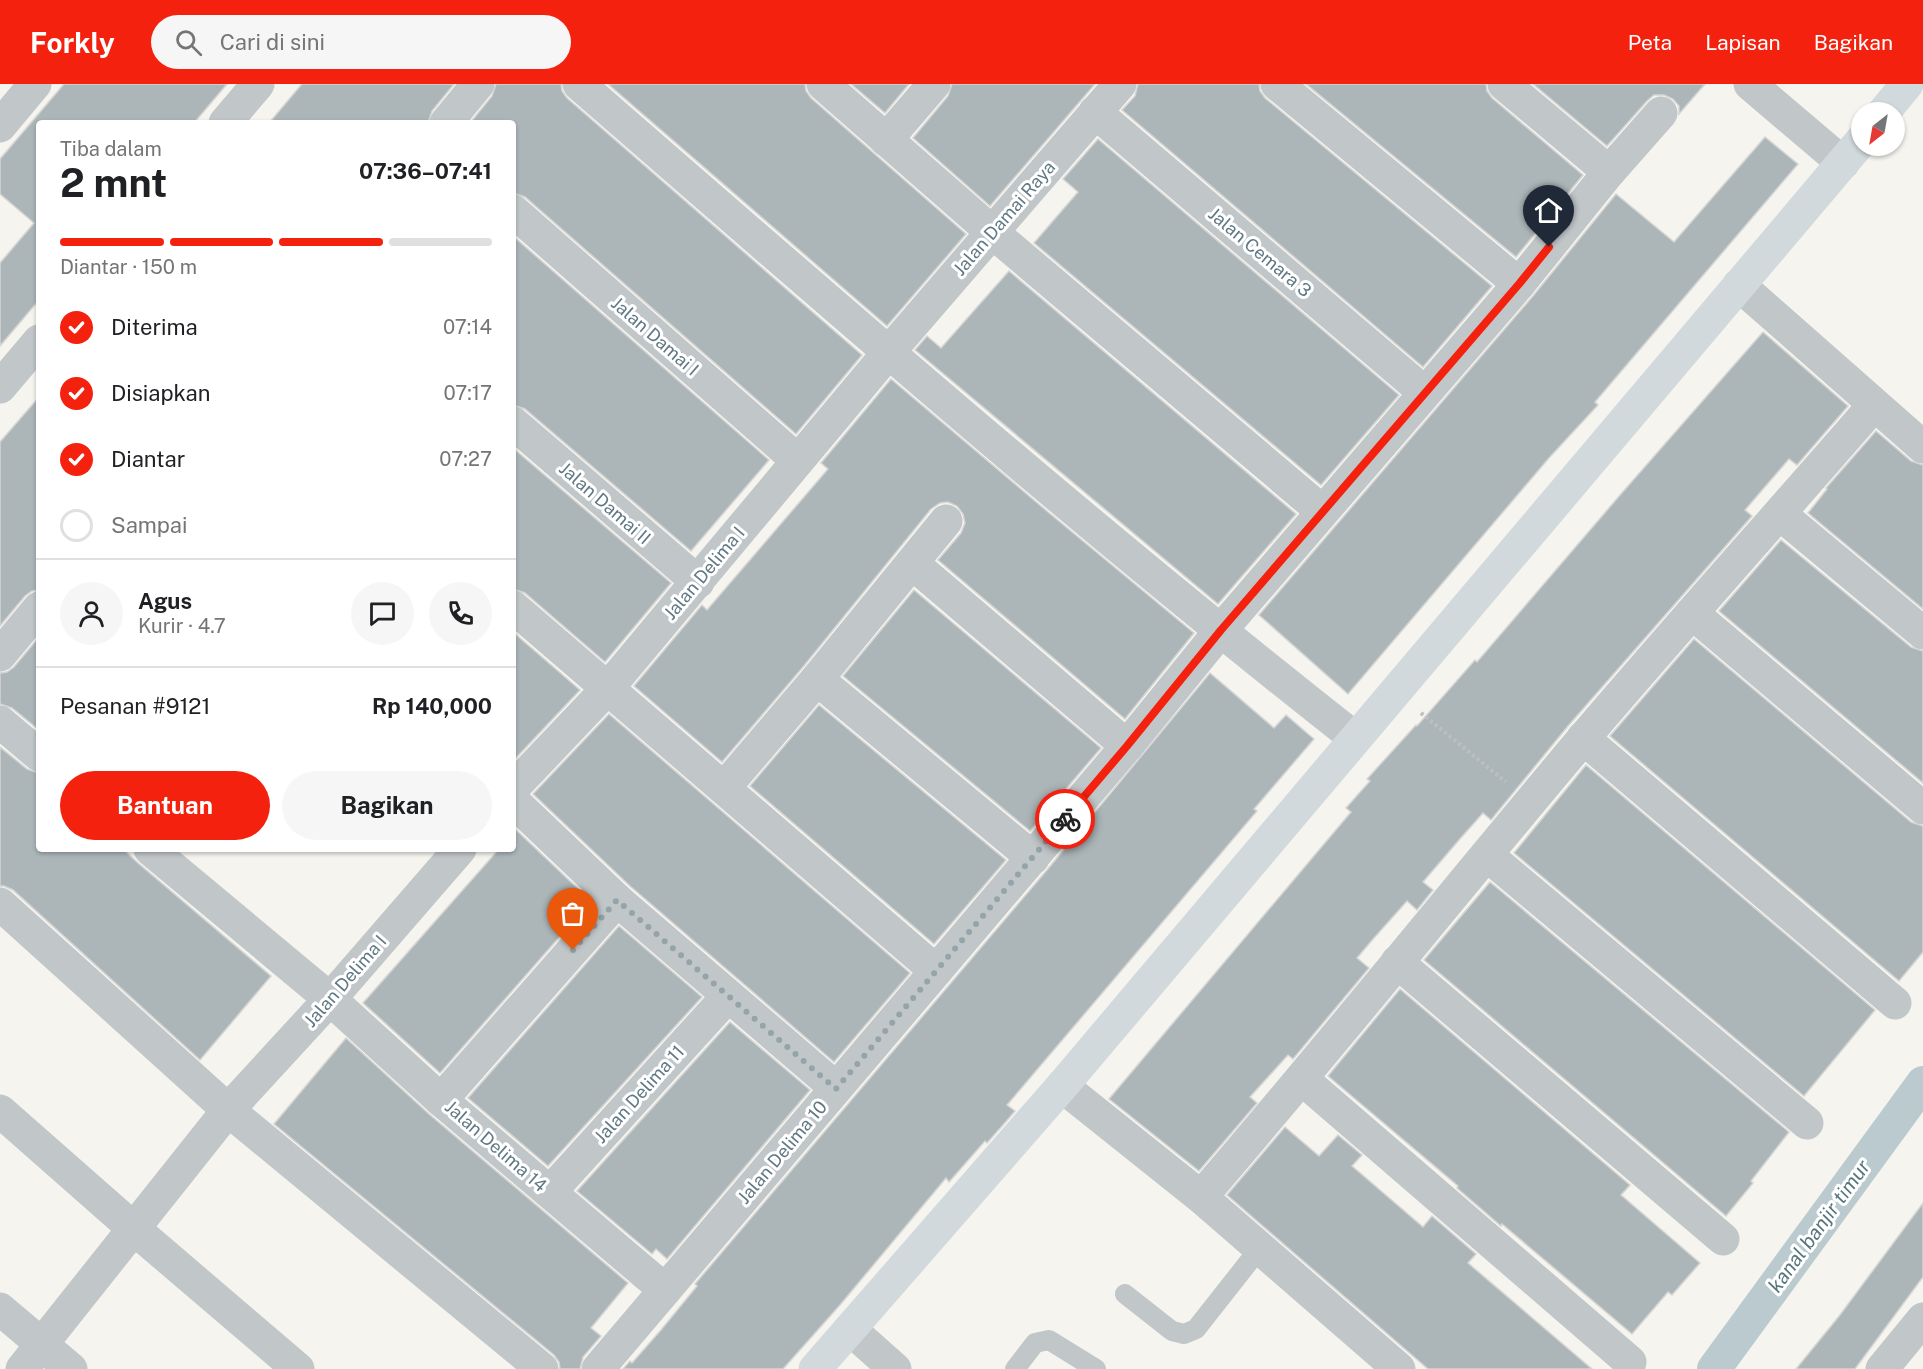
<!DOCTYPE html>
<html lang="id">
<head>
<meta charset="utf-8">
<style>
	body { margin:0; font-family:"Public Sans",sans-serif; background:#f6f6f6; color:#202124; height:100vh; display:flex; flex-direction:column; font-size:22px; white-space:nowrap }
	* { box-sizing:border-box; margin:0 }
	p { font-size:20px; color:#757577 }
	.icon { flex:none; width:33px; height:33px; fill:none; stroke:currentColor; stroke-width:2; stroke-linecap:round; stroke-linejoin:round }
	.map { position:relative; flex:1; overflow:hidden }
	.side { position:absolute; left:36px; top:36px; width:480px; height:732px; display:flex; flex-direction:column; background:#fff; border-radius:6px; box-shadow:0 2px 4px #0004 }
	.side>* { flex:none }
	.needle { width:39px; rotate:211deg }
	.fabs { position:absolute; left:1851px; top:18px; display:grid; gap:12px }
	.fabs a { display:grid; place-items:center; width:54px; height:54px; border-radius:50%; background:#fff; box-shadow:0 2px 4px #0004; font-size:30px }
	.pin { position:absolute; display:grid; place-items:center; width:51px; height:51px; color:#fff; margin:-62px -26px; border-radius:50% 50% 50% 0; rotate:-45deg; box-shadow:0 0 6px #0007 }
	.pin .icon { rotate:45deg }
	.courier { position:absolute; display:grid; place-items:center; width:60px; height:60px; margin:-30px; border:4px solid #f5210f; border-radius:50%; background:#fff; color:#222; box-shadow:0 2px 8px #0007 }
	.summary em { font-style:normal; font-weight:700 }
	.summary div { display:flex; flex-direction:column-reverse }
	.summary { display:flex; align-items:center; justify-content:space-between; height:102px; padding:0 24px }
	h1 { font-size:39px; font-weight:700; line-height:45px }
	.bar { display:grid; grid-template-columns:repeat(4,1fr); gap:9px 6px; align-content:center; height:72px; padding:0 24px }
	.bar i { height:8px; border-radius:4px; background:#e0e0e0 }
	.bar .on { background:#f5210f }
	.bar p { grid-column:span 4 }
	.line { display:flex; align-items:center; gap:15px; padding:0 24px; border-top:2px solid #e0e0e0 }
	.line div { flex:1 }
	.round { display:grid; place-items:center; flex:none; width:63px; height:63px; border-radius:32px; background:#f6f6f6 }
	ol { padding:0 24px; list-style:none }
	li { display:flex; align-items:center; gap:18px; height:66px }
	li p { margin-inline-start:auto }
	li .icon { padding:6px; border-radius:50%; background:#f5210f; color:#fff; stroke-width:4 }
	li:last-child { color:#757577 }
	li i { width:33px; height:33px; border:3px solid #e0e0e0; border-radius:50% }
	.primary-button { display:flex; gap:12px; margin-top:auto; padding:12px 24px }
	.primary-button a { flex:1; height:69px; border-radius:36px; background:#f5210f; color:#fff; font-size:24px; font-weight:700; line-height:69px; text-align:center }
	.primary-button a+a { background:#f6f6f6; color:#202124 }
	header { display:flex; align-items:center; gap:36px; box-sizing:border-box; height:84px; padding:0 30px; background:#f5210f; color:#fff }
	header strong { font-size:28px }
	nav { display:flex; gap:33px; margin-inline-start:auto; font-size:21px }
	.search { width:420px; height:54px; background:#f6f6f6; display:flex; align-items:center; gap:15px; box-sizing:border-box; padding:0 21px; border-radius:33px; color:#757577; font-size:22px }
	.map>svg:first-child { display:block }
</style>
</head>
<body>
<header>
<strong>Forkly</strong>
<div class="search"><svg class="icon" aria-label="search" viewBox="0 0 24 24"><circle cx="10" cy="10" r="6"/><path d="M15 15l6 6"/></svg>Cari di sini</div>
<nav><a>Peta</a><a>Lapisan</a><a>Bagikan</a></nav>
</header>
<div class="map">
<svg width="1923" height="1285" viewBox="0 0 1923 1285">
	<rect width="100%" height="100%" fill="#f5f4ef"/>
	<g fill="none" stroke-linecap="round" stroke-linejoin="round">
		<path stroke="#bbcace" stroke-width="34" d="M1714,1285l209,-286"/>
	</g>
	<g fill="#acb6b9" stroke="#d5d5d3" stroke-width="1.5">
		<path d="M64,0h163l-33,39h-155v177l-39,46v-83l34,-40 -34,-29v-35z"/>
		<path d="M302,0h152l-22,27 -4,12h-159z"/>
		<path d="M496,0h65l1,7 5,7 295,257 -66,79 -271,-237 -12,-4v-70h-43l22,-27z"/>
		<path d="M608,0h197l1,7 5,7 155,136 -79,92z"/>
		<path d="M851,0h58l-24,29z"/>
		<path d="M952,0h143l-105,122 -77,-68 35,-42z"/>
		<path d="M1138,0h121l1,7 5,7 227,188 -69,81 -301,-257 13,-14z"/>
		<path d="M1306,0h180l1,7 5,7 91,77 -67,82z"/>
		<path d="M1533,0h172l-26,30v-8l-6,-7 -9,-4h-10l-7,6 -40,45z"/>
		<path d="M1765,53l33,27 -203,238 3,3 -49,53 -201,236 -89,-79 274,-319 83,-102 58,48z"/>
		<path d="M1098,55l301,256 -78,90 -287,-242 44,-51 -15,-13z"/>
		<path d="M513,152l256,224 -78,91 -166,-142 -12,-4z"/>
		<path d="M1009,187l287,243 -78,90 -303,-254 12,-14 14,12z"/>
		<path d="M1763,248l85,74 -51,59 -8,-6 -44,51 7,6 -184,210 -77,94 -8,-7 -24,27 -36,42 10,8 -16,20 -10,-9 -33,37 -17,20 12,10 -76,91 -5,-4 -38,42 7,6 -58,68 -90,-72 242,-287 -5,-4 24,-27 -3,-2 49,-54 1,1 58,-66 2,2 144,-168z"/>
		<path d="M891,295l157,133 146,121 -69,86 -187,-159 23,-27 4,-10 -2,-9 -6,-8 -9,-4 -8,1 -9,6 -128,158 -81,95 -88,-76 68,-81 5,5 121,-141 -7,-6z"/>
		<path d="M39,313v193l-7,1 -7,5 -25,30v-184z"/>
		<path d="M1876,347l35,30 12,4v144l-115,-96 19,-24 -1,-1z"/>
		<path d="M513,364l158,135 -66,79 -80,-69 -12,-4z"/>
		<path d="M1781,456l130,107 12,4v132l-204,-172z"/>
		<path d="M914,506l187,158 -71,83 -187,-155z"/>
		<path d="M513,548l67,58 -67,71z"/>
		<path d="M39,553v93l-27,-22 -12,-4v-31l7,-1 7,-5z"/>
		<path d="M1694,555l217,183 12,4v126l-24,29 -289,-245z"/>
		<path d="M1210,589l64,55 12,-13 28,24 -60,70 3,2 -250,294 8,6 -12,14 -16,18 -2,-2 -36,41 -3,-4 -106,127 -57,64h-160l7,-8 2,2 29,-33 36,-44 -2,-2 352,-414z"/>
		<path d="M819,621l187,155 -72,84 -184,-158z"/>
		<path d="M609,630l301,259 -76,89 -204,-176 -97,-92z"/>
		<path d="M0,663l27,22 12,4v76h84l15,14 133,113 -71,84 -187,-170 -9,-4h-4z"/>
		<path d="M1586,681l289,245 -71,86 -290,-243z"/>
		<path d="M513,743l78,74 -151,172 -77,-70 136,-154h14z"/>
		<path d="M1490,798l299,250 -38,49 2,2 -27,33 -302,-256z"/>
		<path d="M619,842l83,71 -154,169 -80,-68z"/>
		<path d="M1400,905l230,196 -9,10 79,68 -28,32 -4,-3 -36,42 -130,-110 -1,2 -44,-38 1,-2 -130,-110z"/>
		<path d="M730,938l80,68 -143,169 -11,-10 -4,5 -75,-63z"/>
		<path d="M346,954l83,76 199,169 -37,45 10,8 -18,21 -3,12h-20l-1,-7 -5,-7 -280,-231z"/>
		<path d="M1285,1043l34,29 19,-21 24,20 -10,11 71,61 9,-11 44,38 -8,9 124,106h-164l-201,-174z"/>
		<path d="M1923,1119v74l-68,92h-59l44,-54z"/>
	</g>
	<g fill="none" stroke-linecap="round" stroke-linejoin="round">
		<path stroke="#bcbfc1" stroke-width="4" stroke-dasharray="3 3" stroke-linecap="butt" d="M1421,629l85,69"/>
		<g stroke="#c1c6c9" stroke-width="20">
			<path d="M1125,1210l47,37 12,3 12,-5 63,-80"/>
			<path d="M1015,1285l20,-26 14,-3 47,29"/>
		</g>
		<g stroke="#c1c6c9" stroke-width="33">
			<path d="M579,0c255,222 510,445 776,654"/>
			<path d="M823,0l169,148 330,279"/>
			<path d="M1277,0l242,200"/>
			<path d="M1504,0l105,88"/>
			<path d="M1750,0l93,79"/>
			<path d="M1095,28l329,280"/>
			<path d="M225,39l33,-39"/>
			<path d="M446,39l32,-39"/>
			<path d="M0,42l35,-42"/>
			<path d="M886,56l48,-56"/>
			<path d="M513,127l284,249"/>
			<path d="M1739,201l184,162"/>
			<path d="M0,303l39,-46"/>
			<path d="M513,339l185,159"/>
			<path d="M1780,430l143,119"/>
			<path d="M912,479l215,183"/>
			<path d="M513,523l423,364"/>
			<path d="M1692,529l231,195"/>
			<path d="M0,571l39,-47"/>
			<path d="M817,595l216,179"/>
			<path d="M0,638l39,33"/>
			<path d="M1583,654l312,265"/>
			<path d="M513,704l95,-100 280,-335 232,-269"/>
			<path d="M724,704l93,-109 129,-158"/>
			<path d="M513,717l104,99 219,188"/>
			<path d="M150,765l180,150 111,101 224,190"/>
			<path d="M1487,771l320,268"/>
			<path d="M0,820l228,206 314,259"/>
			<path d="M1397,878l326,277"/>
			<path d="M1302,995l328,283"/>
			<path d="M1062,1002l139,111 198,172"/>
			<path d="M441,1016l176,-200"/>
			<path d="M0,1027l133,117 165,141"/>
			<path d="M550,1108l178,-196"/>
			<path d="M1201,1113c129,-150 253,-305 381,-457 96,-113 195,-223 292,-335"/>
			<path d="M0,1225l71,60"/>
			<path d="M850,1245l45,40"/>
			<path d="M22,1285l206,-259 102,-111 130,-150"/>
			<path d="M598,1285l529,-623 94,-116 298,-346 90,-112 52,-59"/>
			<path d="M1882,1285l41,-50"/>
		</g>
		<g stroke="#d2d9dc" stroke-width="33">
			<path d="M1884,28l23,-28"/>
			<path d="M815,1285l247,-283 800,-946"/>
		</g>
	</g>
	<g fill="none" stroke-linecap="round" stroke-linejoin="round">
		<path stroke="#94a4a9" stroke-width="6" stroke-dasharray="0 10.8" d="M573,866l44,-50 219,189 229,-270"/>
		<path stroke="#f5210f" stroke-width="8" d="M1065,735l62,-73 94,-116 298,-346 30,-37"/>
	</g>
	<g text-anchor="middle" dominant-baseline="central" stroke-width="6" stroke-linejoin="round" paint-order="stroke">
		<g font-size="18" fill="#607984" stroke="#fff">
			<text transform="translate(1004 134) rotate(-49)">Jalan Damai Raya</text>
			<text transform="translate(1260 168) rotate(40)">Jalan Cemara 3</text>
			<text transform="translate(655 252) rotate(41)">Jalan Damai I</text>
			<text transform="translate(605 419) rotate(41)">Jalan Damai II</text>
			<text transform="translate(704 489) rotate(-50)">Jalan Delima I</text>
			<text transform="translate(345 897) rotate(-49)">Jalan Delima I</text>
			<text transform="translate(639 1010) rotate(-48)">Jalan Delima 11</text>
			<text transform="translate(496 1062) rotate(41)">Jalan Delima 14</text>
			<text transform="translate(782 1068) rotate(-50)">Jalan Delima 10</text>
		</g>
		<g font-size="20" font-style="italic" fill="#57767b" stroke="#fff">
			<text transform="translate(1819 1142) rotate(-54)">kanal banjir timur</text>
		</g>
	</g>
</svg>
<div class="fabs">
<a><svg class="needle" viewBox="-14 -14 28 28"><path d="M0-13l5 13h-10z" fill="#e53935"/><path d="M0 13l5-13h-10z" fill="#757577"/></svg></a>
</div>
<div class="pin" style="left:573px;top:866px;background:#ea580c"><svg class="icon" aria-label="bag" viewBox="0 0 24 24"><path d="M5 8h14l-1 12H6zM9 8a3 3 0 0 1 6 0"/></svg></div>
<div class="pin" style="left:1549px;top:163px;background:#1f2937"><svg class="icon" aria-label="home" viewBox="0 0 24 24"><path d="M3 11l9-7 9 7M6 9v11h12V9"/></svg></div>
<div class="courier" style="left:1065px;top:735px"><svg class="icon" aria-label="bike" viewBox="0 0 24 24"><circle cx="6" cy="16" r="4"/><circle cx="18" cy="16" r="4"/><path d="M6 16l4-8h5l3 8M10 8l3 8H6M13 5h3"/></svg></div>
<section class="side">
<div class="summary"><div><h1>2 mnt</h1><p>Tiba dalam</p></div><em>07:36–07:41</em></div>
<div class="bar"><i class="on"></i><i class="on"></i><i class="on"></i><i></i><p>Diantar · 150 m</p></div>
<ol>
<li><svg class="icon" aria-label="check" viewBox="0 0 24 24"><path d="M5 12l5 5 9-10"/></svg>Diterima<p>07:14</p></li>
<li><svg class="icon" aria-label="check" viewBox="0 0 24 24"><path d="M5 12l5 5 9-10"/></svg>Disiapkan<p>07:17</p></li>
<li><svg class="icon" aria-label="check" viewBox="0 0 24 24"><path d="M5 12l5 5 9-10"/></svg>Diantar<p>07:27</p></li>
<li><i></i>Sampai</li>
</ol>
<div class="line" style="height:108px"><a class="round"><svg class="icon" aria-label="person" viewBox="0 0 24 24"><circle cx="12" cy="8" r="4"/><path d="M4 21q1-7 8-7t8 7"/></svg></a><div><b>Agus</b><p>Kurir · 4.7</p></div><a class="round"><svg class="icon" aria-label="chat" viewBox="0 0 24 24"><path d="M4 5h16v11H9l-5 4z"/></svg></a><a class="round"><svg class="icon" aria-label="phone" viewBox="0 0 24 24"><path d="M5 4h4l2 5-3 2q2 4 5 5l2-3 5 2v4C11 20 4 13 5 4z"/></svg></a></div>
<div class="line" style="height:78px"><div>Pesanan #9121</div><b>Rp 140,000</b></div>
<div class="primary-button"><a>Bantuan</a><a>Bagikan</a></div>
</section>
</div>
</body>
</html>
